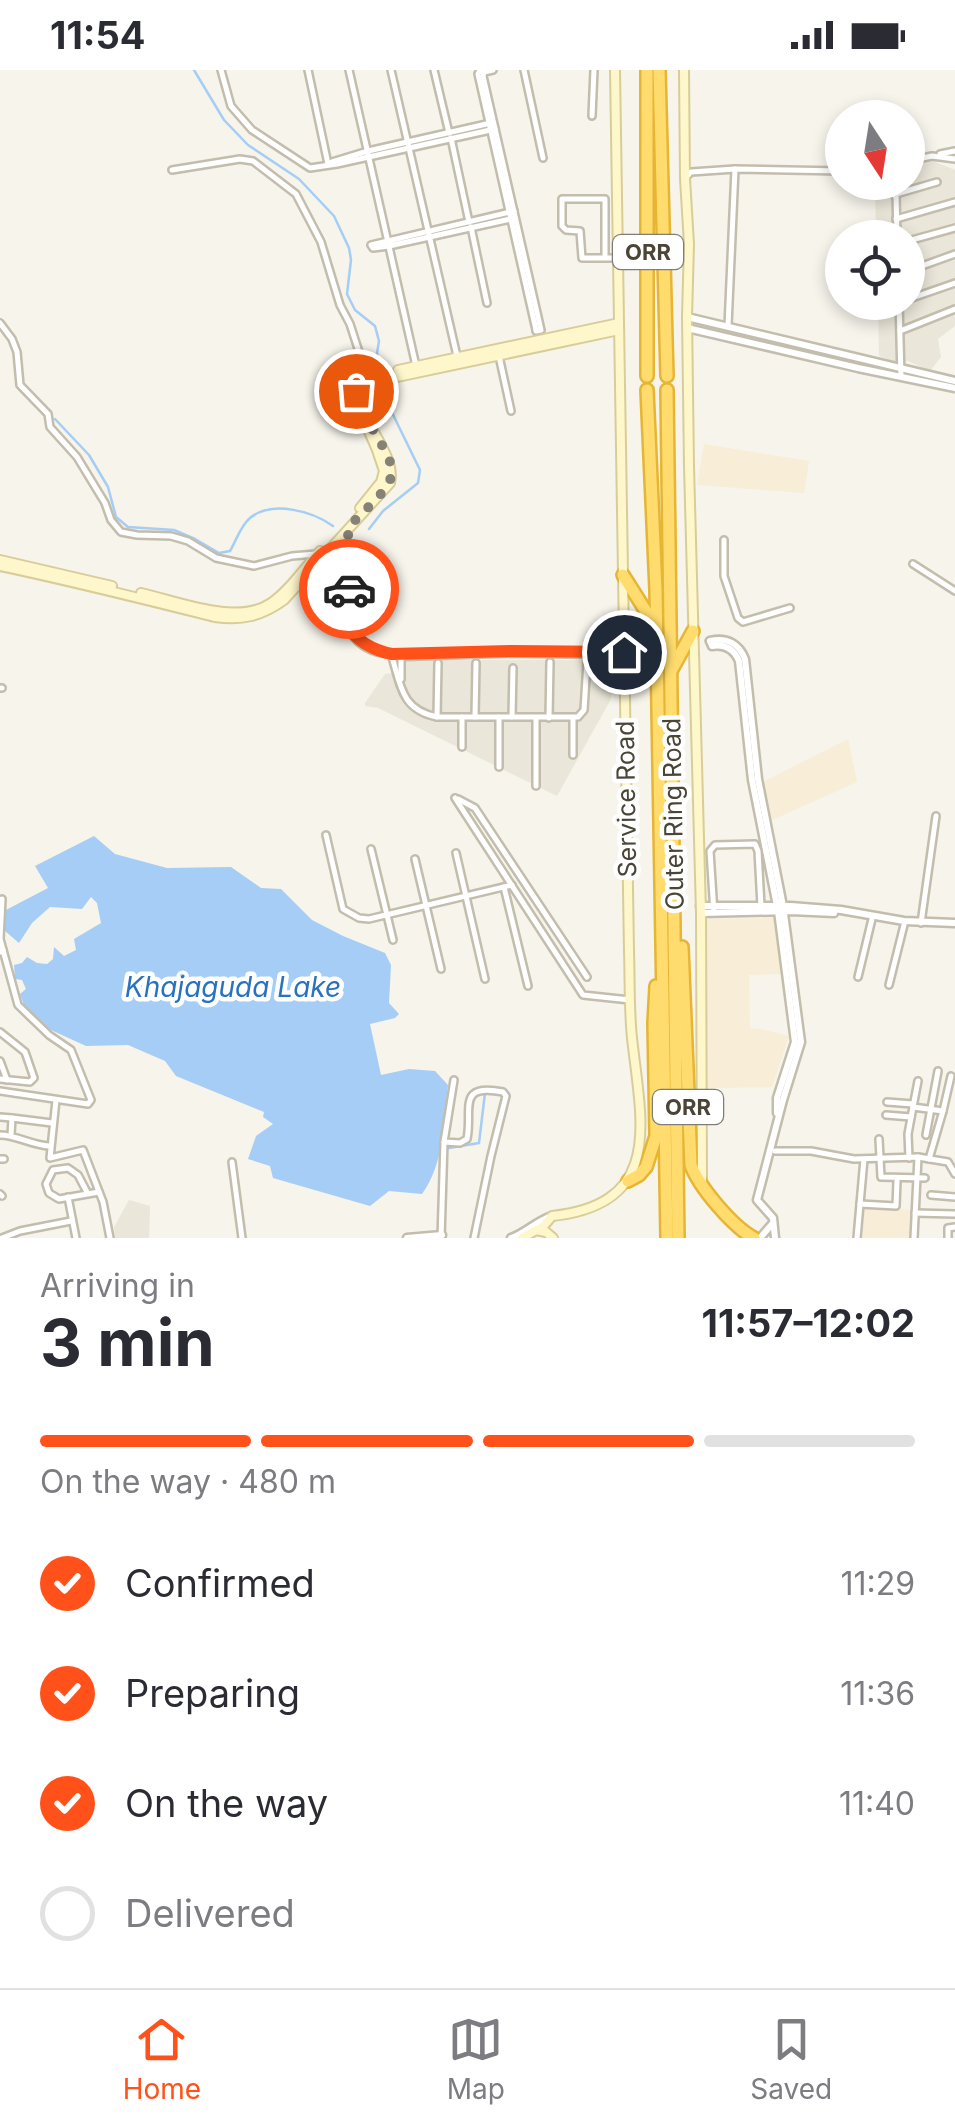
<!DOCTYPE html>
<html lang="en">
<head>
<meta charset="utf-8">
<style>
	body { margin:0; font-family:Inter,sans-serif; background:#f7f7f7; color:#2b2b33; height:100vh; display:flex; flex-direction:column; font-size:38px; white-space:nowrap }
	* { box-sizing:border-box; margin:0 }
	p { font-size:32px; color:#7c7c81 }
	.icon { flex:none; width:55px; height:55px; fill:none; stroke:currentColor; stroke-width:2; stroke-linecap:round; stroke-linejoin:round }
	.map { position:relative; height:1168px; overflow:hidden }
	.drawer { display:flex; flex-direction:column; background:#fff; flex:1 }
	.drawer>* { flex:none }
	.needle { width:65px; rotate:168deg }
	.buttons { position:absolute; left:825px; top:30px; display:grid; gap:20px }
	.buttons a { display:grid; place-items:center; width:100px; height:100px; border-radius:50%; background:#fff; box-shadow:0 5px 15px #0003; font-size:50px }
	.pin { position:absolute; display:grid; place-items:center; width:85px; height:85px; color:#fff; margin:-42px; border:5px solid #fff; border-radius:50%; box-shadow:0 2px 10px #0007 }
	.courier { position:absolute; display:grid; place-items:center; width:100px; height:100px; margin:-50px; border:8px solid #ff5119; border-radius:50%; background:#fff; color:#222; box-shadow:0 2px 12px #0007 }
	.head em { font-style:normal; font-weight:700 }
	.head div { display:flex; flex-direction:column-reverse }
	.head { display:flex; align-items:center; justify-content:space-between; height:170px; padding:0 40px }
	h1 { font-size:65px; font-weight:700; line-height:75px }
	.bar { display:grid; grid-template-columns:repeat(4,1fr); gap:15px 10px; align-content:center; height:120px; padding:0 40px }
	.bar i { height:12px; border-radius:8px; background:#e1e1e2 }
	.bar .current { background:#ff5119 }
	.bar p { grid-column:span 4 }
	ol { padding:0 40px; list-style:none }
	li { display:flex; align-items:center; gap:30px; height:110px }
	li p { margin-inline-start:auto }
	li .icon { padding:10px; border-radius:50%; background:#ff5119; color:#fff; stroke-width:4 }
	li:last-child { color:#7c7c81 }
	li i { width:55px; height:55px; border:5px solid #e1e1e2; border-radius:50% }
	.status { display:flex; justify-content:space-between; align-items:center; height:70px; padding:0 50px; background:#fff; direction:ltr }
	.status svg { height:28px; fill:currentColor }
	.menu { display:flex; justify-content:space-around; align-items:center; height:140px; border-top:2px solid #e1e1e2; background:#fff; font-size:28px; color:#7c7c81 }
	.menu a { display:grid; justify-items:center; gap:5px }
	.menu .current { color:#ff5119 }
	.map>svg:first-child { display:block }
</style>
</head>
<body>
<div class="status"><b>11:54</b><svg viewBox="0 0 49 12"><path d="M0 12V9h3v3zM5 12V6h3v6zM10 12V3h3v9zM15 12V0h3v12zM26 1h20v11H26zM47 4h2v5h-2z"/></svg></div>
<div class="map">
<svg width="955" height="1168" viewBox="0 0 955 1168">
	<rect width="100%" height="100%" fill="#f6f4eb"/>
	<g fill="#eae6d9">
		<path d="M933,91l22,9v156l-17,13 3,18 -11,14 -22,-10 -14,1 -15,-6 -1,-53 30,-1v-64l-32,-1 -1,-54 33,-1v-15z"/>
		<path d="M390,590h224l-3,39 -54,97 -179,-88 -13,-2v-3l20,-29 8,-1z"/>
		<path d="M129,1130l21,6 -1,32h-34l-1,-11z"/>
	</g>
	<g fill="#f8edd6">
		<path d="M704,374l105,17 -5,32 -107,-8z"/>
		<path d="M848,669l9,43 -87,39 -7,-39z"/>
		<path d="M774,848l8,56 -33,1 1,53 11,1 28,7 -17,51 -64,1 -2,-169z"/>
		<path d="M864,1137l49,3 -3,28h-48z"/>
	</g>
	<path fill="#a5cdf5" d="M94,766l21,18 52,14 64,-1 30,21 20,1 31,31 31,16 42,17 6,12 -2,38 10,11 -4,4 -25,6 11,51 28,-6 26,2 13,14c-5,38 -3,77 -26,109l-33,-3 -19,15 -97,-28 -3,-12 -22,-7 8,-23 17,-12 -10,-7 1,-5 -88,-36 -11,-15 -37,-16 -42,1 -35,-16 -24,-16 -7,-20 6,-5 -4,-9 -7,-1 -1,-14 8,-2 5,-6 10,6 10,1 6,-5 1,-12 10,9 12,-6 -2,-11 27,-16 -4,-20 -6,-6 -9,12 -32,-2 -18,16 -13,20 -14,-12 -1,-20 44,-23 -13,-22z"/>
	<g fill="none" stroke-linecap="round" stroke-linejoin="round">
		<g stroke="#a5cdf5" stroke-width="2.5">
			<path d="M194,0l30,50 24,25 51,34 35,37 15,32 2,12 -4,34 8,16 20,16 4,15 -2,12 4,37 39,80 -2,13 -35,28 -14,18"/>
			<path d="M55,349l34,36 19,32 8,30 12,10 46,3 21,9 24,14 11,-2c6,-10 11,-26 20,-33 22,-18 62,-7 83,8"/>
			<path d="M443,1079l36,-6 6,-50"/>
		</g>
		<g stroke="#c3bdad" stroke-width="10">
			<g id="minor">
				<path d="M221,0l10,36 21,24 58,38 27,-4 158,-35"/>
				<path d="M308,0l20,94"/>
				<path d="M349,0l67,296"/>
				<path d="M391,0l66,286"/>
				<path d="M434,0l15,63"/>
				<path d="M480,0l-2,4 58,256"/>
				<path d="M493,0l-9,2 -1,4 58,254 -5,1"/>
				<path d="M524,0l19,88"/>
				<path d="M592,46l2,-46"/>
				<path d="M451,68l18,84"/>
				<path d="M940,84l15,-3"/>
				<path d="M908,91l24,-5 23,3"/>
				<path d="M332,92l36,-11 123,-28"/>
				<path d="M172,100l68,-11 13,2 43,33 25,48 19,63 10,19 18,56"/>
				<path d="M687,106l4,-4 44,-3 107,2"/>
				<path d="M894,113l1,13"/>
				<path d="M514,141l-143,34 2,3 16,-2 126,-28"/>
				<path d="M896,149l59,-17"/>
				<path d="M471,157l16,76"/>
				<path d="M897,168l-1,-44 41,-12"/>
				<path d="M908,171l47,-13"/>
				<path d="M605,188h-23l-2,-27 -14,-1 -4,-4v-27h43v59h13"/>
				<path d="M908,201l47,-17"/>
				<path d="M909,229l46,-16"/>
				<path d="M899,232l2,75"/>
				<path d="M0,253l12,16 5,13 3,33 28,29 2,13 27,30 28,46 6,17 10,12 16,3 34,1 17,5 28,17 38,8 38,-10 24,-2"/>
				<path d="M728,256l7,-157"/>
				<path d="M900,261l55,-22"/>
				<path d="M499,286l12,55"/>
				<path d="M724,470v36l14,42 5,4 47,-14"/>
				<path d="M331,479l6,-2 11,3"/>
				<path d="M345,481l3,22 -3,49c8,22 28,33 51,32"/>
				<path d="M913,494l42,27"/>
				<path d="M401,586v23"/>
				<path d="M587,592l-3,48 -6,7h-141c-35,-7 -36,-30 -45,-60l121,-4 111,2"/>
				<path d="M0,618h2"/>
				<path d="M437,647l1,-54"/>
				<path d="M475,647l1,-54"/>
				<path d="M499,647v50"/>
				<path d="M512,647l1,-49"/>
				<path d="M549,648l1,-56"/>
				<path d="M462,677v-30"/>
				<path d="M573,685v-37"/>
				<path d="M536,716v-68"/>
				<path d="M455,728l128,197 47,5"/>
				<path d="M458,729l17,9 112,169"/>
				<path d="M326,765l17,74 16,9 10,1 143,-34"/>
				<path d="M371,779l22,91"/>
				<path d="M456,783l29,126"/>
				<path d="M415,789l26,110"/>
				<path d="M504,817l24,99"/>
				<path d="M0,830l2,-1 -2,40 3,11"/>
				<path d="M714,843l-4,-62 5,-6 40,-1 3,7 3,55"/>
				<path d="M921,853l15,-107"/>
				<path d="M0,882l3,-2 15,55 31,30 22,15 20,50 -3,4 -88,-13"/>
				<path d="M858,907l14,-58"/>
				<path d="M889,915l15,-60"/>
				<path d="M0,962l25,20 9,26 -4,4 -30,-3"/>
				<path d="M0,991l7,19"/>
				<path d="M454,1010l-10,62 16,1 7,-4c6,-30 -11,-56 36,-47l3,4 -15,60 -17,82"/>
				<path d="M918,1011l-5,26 30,4"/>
				<path d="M56,1030l-6,58 33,-8 20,52 7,36"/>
				<path d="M887,1032l26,2"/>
				<path d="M886,1045l25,2"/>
				<path d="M0,1047l12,1"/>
				<path d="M0,1065c16,0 32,10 49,11"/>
				<path d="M11,1065l1,-17 40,5"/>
				<path d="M926,1065l12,-64"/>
				<path d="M879,1069l2,38 44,1"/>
				<path d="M775,1081h36l43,8 64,-2 -4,81"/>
				<path d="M918,1087l30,5 7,12"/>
				<path d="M909,1088l-1,-24 5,-27"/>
				<path d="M0,1089h4"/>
				<path d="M929,1089l14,-48 8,-35"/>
				<path d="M232,1092l10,76"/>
				<path d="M0,1124l2,2"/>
				<path d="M88,1124l-10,-19 -10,-7 -15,2 -7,14 3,9 10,6 40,-7"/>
				<path d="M931,1125l24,2"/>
				<path d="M68,1127l8,41"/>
				<path d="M860,1134l36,2 1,-25"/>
				<path d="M915,1143l40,1"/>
				<path d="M2,1168l18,-7 51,-10"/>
				<path d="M441,1168l3,-96"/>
				<path d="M857,1168l7,-79"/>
				<path d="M948,1168v-10l7,-1"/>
			</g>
		</g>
		<g stroke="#c3bdad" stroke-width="11">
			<g id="tertiary">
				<path d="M687,247l268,64"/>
				<path d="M687,258l171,40 97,20"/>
				<path d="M710,571c17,-4 29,3 35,18l13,120 25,127 18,136 -18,58 -26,100 16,18 2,20"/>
				<path d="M710,571l2,5c13,-2 22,3 27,15l13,119 26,131 17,131 -18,56v15"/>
				<path d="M700,836h91l50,4 63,11 51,2"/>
				<path d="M701,843l90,-2 43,2"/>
				<path d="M407,1168l35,-3"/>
				<path d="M511,1168c15,-5 25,-17 41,-22"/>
				<path d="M760,1168l13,-15"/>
			</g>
		</g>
		<g stroke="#d8cd99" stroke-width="12">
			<g id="secondary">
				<path d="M684,0l1,109 4,65 -2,73 2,149 12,447 1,267"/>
				<path d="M398,300l221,-47"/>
				<path d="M360,438l21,-26 3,-11 -7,-21 -21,-48v-11l5,-9 14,-6"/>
				<path d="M0,490l112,26"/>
				<path d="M0,496c72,15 143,33 215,51 27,4 47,-1 69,-17l106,-117c8,-35 -44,-68 -21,-100l250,-53"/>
				<path d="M141,523c36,8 96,33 130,10 19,-13 33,-35 49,-52"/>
				<path d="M540,1160l12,-14c113,-12 89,-95 80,-178 -3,-29 -2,-57 -3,-86l-14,-882"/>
				<path d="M522,1168l14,-8 10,2 7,6"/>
			</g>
		</g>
		<g stroke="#e7b534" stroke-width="16">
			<g id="motorway">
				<path d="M647,0v306"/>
				<path d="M659,0l8,306"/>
				<path d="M647,320l9,200 11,648"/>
				<path d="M667,320l11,848"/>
				<path d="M623,505l31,49"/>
				<path d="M671,601l22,-40"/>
				<path d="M682,877l9,218c8,22 42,62 63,73"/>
				<path d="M628,1111l11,-6 7,-8 10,-31 -2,-113 2,-37"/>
			</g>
		</g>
		<use href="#minor" stroke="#fff" stroke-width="5"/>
		<use href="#tertiary" stroke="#fff" stroke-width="6"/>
		<use href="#secondary" stroke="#fff7cc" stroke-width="8"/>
		<use href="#motorway" stroke="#ffdc6d" stroke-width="11"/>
	</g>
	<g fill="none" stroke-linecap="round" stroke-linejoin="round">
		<path stroke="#878277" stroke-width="10" stroke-dasharray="0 18" d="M349,519l-1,-61c11,-13 36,-33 42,-48 12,-28 -45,-64 -21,-97l-2,-5 -6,4 -5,9"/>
		<path stroke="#ff5119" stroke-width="12" d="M349,519c0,10 -3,23 -1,33 3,18 28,29 44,32l119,-3 113,1"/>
	</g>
	<g text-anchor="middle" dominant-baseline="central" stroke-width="9" stroke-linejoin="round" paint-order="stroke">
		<g fill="#fff" stroke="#817d74" stroke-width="2.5">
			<rect x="613" y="165" width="70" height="34" rx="8"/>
			<rect x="653" y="1020" width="70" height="34" rx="8"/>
		</g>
		<g font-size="22" font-weight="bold" fill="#4b4538">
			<text x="648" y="182">ORR</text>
			<text x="688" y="1037">ORR</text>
		</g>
		<g font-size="25" fill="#4b4538" stroke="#fff">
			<text transform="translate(626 729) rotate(-91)">Service Road</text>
			<text transform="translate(673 744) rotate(-91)">Outer Ring Road</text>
		</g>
		<g font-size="28" font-style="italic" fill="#2972bf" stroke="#fff">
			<text x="233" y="917">Khajaguda Lake</text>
		</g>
	</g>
</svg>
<div class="buttons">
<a><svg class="needle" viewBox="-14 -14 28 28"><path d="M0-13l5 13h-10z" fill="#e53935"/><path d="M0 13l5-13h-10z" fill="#7c7c81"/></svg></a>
<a><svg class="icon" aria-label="locate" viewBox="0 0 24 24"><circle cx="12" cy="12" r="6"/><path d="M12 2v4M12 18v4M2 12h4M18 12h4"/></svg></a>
</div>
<div class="pin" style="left:356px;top:321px;background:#ea580c"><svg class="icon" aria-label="bag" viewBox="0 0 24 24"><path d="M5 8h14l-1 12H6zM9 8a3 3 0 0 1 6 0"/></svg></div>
<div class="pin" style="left:624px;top:582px;background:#1f2937"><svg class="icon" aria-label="home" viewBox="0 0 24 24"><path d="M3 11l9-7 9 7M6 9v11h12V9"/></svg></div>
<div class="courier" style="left:349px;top:519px"><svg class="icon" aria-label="car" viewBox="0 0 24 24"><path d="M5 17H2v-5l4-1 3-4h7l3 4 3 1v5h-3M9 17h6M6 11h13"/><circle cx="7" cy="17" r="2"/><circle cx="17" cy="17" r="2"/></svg></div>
</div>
<section class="drawer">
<div class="head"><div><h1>3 min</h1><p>Arriving in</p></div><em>11:57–12:02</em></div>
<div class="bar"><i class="current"></i><i class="current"></i><i class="current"></i><i></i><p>On the way · 480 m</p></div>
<ol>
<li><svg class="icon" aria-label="check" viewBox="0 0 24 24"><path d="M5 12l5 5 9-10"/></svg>Confirmed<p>11:29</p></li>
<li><svg class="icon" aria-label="check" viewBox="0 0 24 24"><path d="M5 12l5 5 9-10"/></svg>Preparing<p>11:36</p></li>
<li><svg class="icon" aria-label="check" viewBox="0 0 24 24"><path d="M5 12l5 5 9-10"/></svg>On the way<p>11:40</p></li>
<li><i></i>Delivered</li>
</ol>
</section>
<nav class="menu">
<a class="current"><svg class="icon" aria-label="home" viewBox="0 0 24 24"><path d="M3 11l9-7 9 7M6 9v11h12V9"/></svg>Home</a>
<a><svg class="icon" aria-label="map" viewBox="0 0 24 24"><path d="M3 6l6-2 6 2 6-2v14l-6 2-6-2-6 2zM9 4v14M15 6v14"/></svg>Map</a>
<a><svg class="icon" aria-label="saved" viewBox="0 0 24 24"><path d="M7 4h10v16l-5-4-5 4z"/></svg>Saved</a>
</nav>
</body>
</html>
